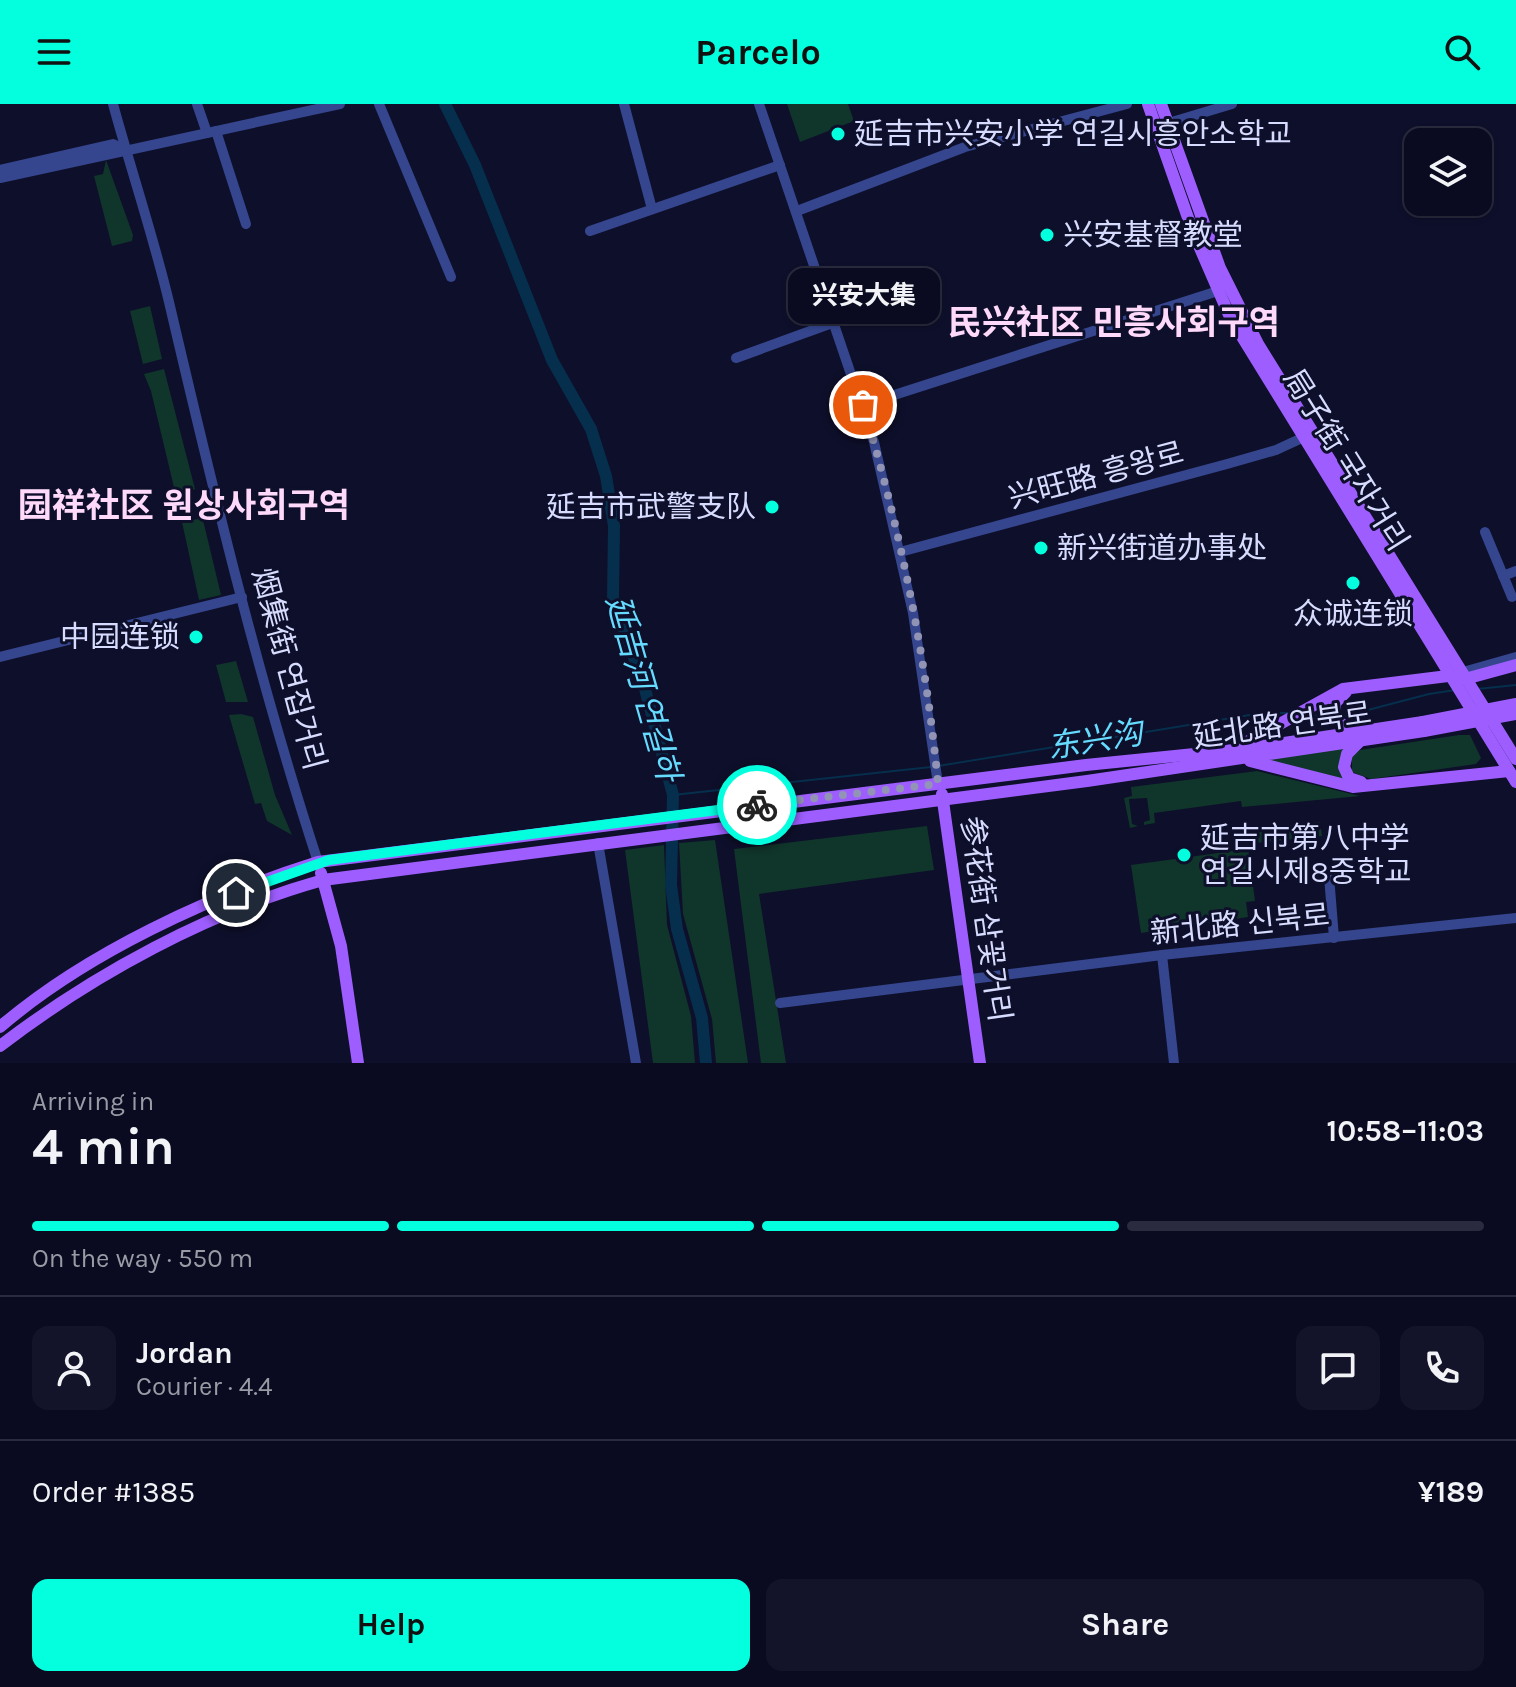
<!DOCTYPE html>
<html lang="en">
<head>
<meta charset="utf-8">
<style>
	body { margin:0; font-family:Karla,"Noto Sans SC","Noto Sans KR",sans-serif; background:#131429; color:#f1f3f6; height:100vh; display:flex; flex-direction:column; font-size:30px; white-space:nowrap }
	* { box-sizing:border-box; margin:0 }
	p { font-size:26px; color:#999ba5 }
	.icon { flex:none; width:44px; height:44px; fill:none; stroke:currentColor; stroke-width:2; stroke-linecap:round; stroke-linejoin:round }
	.map { position:relative; height:959px; overflow:hidden }
	.panel { display:flex; flex-direction:column; background:#0a0b20; flex:1 }
	.panel>* { flex:none }
	.buttons { position:absolute; left:1404px; top:24px; display:grid; gap:16px }
	.buttons a { display:grid; place-items:center; width:88px; height:88px; border-radius:16px; background:#0a0b20; box-shadow:0 2px 6px #0004,0 0 0 2px #2a2b3e; font-size:40px }
	.pin { position:absolute; display:grid; place-items:center; width:68px; height:68px; color:#fff; margin:-34px; border:4px solid #fff; border-radius:50%; box-shadow:0 2px 8px #0007 }
	.courier { position:absolute; display:grid; place-items:center; width:80px; height:80px; margin:-40px; border:6px solid #03ffde; border-radius:50%; background:#fff; color:#222; box-shadow:0 2px 10px #0007 }
	.bubble { position:absolute; height:56px; border-radius:16px; background:#0a0b20; box-shadow:0 2px 6px #0004,0 0 0 2px #2a2b3e; font-size:26px; font-weight:700; line-height:56px; text-align:center }
	.headline em { font-style:normal; font-weight:700 }
	.headline div { display:flex; flex-direction:column-reverse }
	.headline { display:flex; align-items:center; justify-content:space-between; height:136px; padding:0 32px }
	h1 { font-size:52px; font-weight:700; line-height:60px }
	.bar { display:grid; grid-template-columns:repeat(4,1fr); gap:12px 8px; align-content:center; height:96px; padding:0 32px }
	.bar i { height:10px; border-radius:6px; background:#2a2b3e }
	.bar .current { background:#03ffde }
	.bar p { grid-column:span 4 }
	.line { display:flex; align-items:center; gap:20px; padding:0 32px; border-top:2px solid #2a2b3e }
	.line div { flex:1 }
	.round { display:grid; place-items:center; flex:none; width:84px; height:84px; border-radius:16px; background:#131429 }
	.primary-button { display:flex; gap:16px; margin-top:auto; padding:16px 32px }
	.primary-button a { flex:1; height:92px; border-radius:16px; background:#03ffde; color:#111; font-size:32px; font-weight:700; line-height:92px; text-align:center }
	.primary-button a+a { background:#131429; color:#f1f3f6 }
	header { display:flex; justify-content:space-between; align-items:center; height:104px; padding:0 32px; background:#03ffde; color:#111; font-size:36px; font-weight:700 }
	.map>svg:first-child { display:block }
</style>
</head>
<body>
<header><svg class="icon" aria-label="menu" viewBox="0 0 24 24"><path d="M4 6h16M4 12h16M4 18h16"/></svg>Parcelo<svg class="icon" aria-label="search" viewBox="0 0 24 24"><circle cx="10" cy="10" r="6"/><path d="M15 15l6 6"/></svg></header>
<div class="map">
<svg width="1516" height="959" viewBox="0 0 1516 959">
	<rect width="100%" height="100%" fill="#0e0f2a"/>
	<g fill="#10352b">
		<path d="M787,0h61l6,17 -54,21z"/>
		<path d="M106,56l27,75 -1,6 -20,5 -18,-70 9,-2z"/>
		<path d="M150,202l12,53 -19,5 -13,-53z"/>
		<path d="M164,265l31,120 -4,2 2,5 -16,4 -26,-109 -7,-17z"/>
		<path d="M198,415l5,1 18,75 -22,5 -17,-78z"/>
		<path d="M236,557l12,41h-22l-10,-37z"/>
		<path d="M241,610l12,3 22,78 17,40 -25,-14 -6,-18 -6,1 -26,-89z"/>
		<path d="M1459,631h11l11,23 -5,6 -105,15 -19,-7v-16l8,-6z"/>
		<path d="M1348,643l-5,33 -77,-21z"/>
		<path d="M1257,667l103,25 -118,11 -1,-6 -87,12 1,10 -11,2v-3l6,-2 -3,-22 -18,1 3,25 6,2 -8,2 -6,-30 8,-2 -1,-9z"/>
		<path d="M1320,718l2,14 -67,7 2,-14z"/>
		<path d="M927,722l7,44 -175,24 27,169h-25l-27,-214z"/>
		<path d="M1245,722l10,75 -9,1 2,15 -107,16 -10,-68 109,-15 -1,-23z"/>
		<path d="M715,736l33,223h-32l-4,-44 -29,-105 -4,-71z"/>
		<path d="M664,741l3,80 24,91 4,47h-42l-28,-213z"/>
	</g>
	<g fill="none" stroke-linecap="round" stroke-linejoin="round">
		<g stroke="#052f4c" stroke-width="2">
			<path d="M1477,585l39,-4"/>
			<path d="M1305,611l26,3"/>
			<path d="M1341,613l88,-23 26,-4"/>
			<path d="M938,662l324,-53h25"/>
			<path d="M673,691l258,-28"/>
		</g>
		<path stroke="#052f4c" stroke-width="12" d="M445,0l30,61 77,195 39,69 15,47 8,50 -1,72 32,91 28,106 -2,90 6,44 25,89 4,45"/>
		<g stroke="#35468e" stroke-width="10">
			<path d="M113,0c18,66 40,131 56,198 44,188 89,376 149,560"/>
			<path d="M197,0l10,29"/>
			<path d="M379,0l72,173"/>
			<path d="M624,0l28,105"/>
			<path d="M759,0l115,338 39,171 25,171"/>
			<path d="M1162,21l70,-21"/>
			<path d="M216,27l30,93"/>
			<path d="M0,66l113,-26 13,6"/>
			<path d="M0,74l340,-74"/>
			<path d="M797,107l168,-64 162,-43"/>
			<path d="M590,127l190,-66"/>
			<path d="M736,254l99,-36"/>
			<path d="M863,301l355,-114"/>
			<path d="M1485,428l27,65"/>
			<path d="M900,448l327,-88 49,-14 26,-12"/>
			<path d="M1503,472l13,-5"/>
			<path d="M0,553l242,-60"/>
			<path d="M1456,570l60,-17"/>
			<path d="M598,739l38,220"/>
			<path d="M1329,772l5,62"/>
			<path d="M1162,851l12,108"/>
			<path d="M780,899l382,-48 354,-37"/>
		</g>
		<g stroke="#9e5eff" stroke-width="12">
			<path d="M1148,0l45,128 37,85 286,465"/>
			<path d="M1161,0l59,164 38,76 258,415"/>
			<path d="M1465,575l51,-14"/>
			<path d="M1346,588l-11,11v13l8,10 15,3"/>
			<path d="M1360,637l-13,13 -3,13 5,11 12,4"/>
			<path d="M1247,638l96,-53 105,-13"/>
			<path d="M1250,657l103,26 156,-16"/>
			<path d="M942,690l38,269"/>
			<path d="M321,769l20,73 17,117"/>
			<path d="M0,923c86,-74 210,-131 318,-165l768,-97 158,-16 179,-27"/>
			<path d="M0,942c94,-72 208,-134 323,-166l764,-99 337,-50"/>
		</g>
		<g stroke="#9e5eff" stroke-width="12">
			<path d="M1423,618l93,-18"/>
			<path d="M1424,627l92,-17"/>
		</g>
	</g>
	<g fill="none" stroke-linecap="round" stroke-linejoin="round">
		<path stroke="#9194b4" stroke-width="8" stroke-dasharray="0 14.4" d="M757,701l181,-21c-12,-128 -38,-256 -75,-379"/>
		<path stroke="#03ffde" stroke-width="10" d="M236,789l93,-33 428,-55"/>
	</g>
	<g fill="#03ffde" stroke="#0e0f2a" stroke-width="3">
		<circle cx="838" cy="30" r="8"/>
		<circle cx="1047" cy="131" r="8"/>
		<circle cx="772" cy="403" r="8"/>
		<circle cx="1041" cy="444" r="8"/>
		<circle cx="1353" cy="479" r="8"/>
		<circle cx="196" cy="533" r="8"/>
		<circle cx="1184" cy="751" r="8"/>
	</g>
	<g text-anchor="middle" dominant-baseline="central" stroke-width="6" stroke-linejoin="round" paint-order="stroke">
		<g font-size="30" fill="#d7dcff" stroke="#0e0f2a" text-anchor="start">
			<text x="854" y="30">延吉市兴安小学 연길시흥안소학교</text>
			<text x="1063" y="131">兴安基督教堂</text>
			<text x="756" y="403" text-anchor="end">延吉市武警支队</text>
			<text x="1057" y="444">新兴街道办事处</text>
			<text x="1353" y="510" text-anchor="middle">众诚连锁</text>
			<text x="180" y="533" text-anchor="end">中园连锁</text>
			<text x="1200" y="734">延吉市第八中学<tspan x="1200" dy="34">연길시제8중학교</tspan></text>
		</g>
		<g font-size="30" fill="#d7dcff" stroke="#0e0f2a">
			<text transform="translate(1346 356) rotate(58)">局子街 국자거리</text>
			<text transform="translate(1096 371) rotate(-15)">兴旺路 흥왕로</text>
			<text transform="translate(289 565) rotate(75)">烟集街 연집거리</text>
			<text transform="translate(1282 621) rotate(-8)">延北路 연북로</text>
			<text transform="translate(986 815) rotate(82)">参花街 삼꽃거리</text>
			<text transform="translate(1240 820) rotate(-6)">新北路 신북로</text>
		</g>
		<g font-size="32" font-style="italic" fill="#65dbff" stroke="#0e0f2a">
			<text transform="translate(643 584) rotate(74)">延吉河 연길하</text>
			<text transform="translate(1095 636) rotate(-9)">东兴沟</text>
		</g>
		<g font-size="34" font-weight="bold" fill="#ffd9fa" stroke="#0e0f2a">
			<text x="1114" y="219">民兴社区 민흥사회구역</text>
			<text x="184" y="402">园祥社区 원상사회구역</text>
		</g>
	</g>
</svg>
<div class="buttons">
<a><svg class="icon" aria-label="layers" viewBox="0 0 24 24"><path d="M12 4l9 5-9 5-9-5zM3 14l9 5 9-5"/></svg></a>
</div>
<div class="pin" style="left:863px;top:301px;background:#ea580c"><svg class="icon" aria-label="bag" viewBox="0 0 24 24"><path d="M5 8h14l-1 12H6zM9 8a3 3 0 0 1 6 0"/></svg></div>
<div class="pin" style="left:236px;top:789px;background:#1f2937"><svg class="icon" aria-label="home" viewBox="0 0 24 24"><path d="M3 11l9-7 9 7M6 9v11h12V9"/></svg></div>
<div class="courier" style="left:757px;top:701px"><svg class="icon" aria-label="bike" viewBox="0 0 24 24"><circle cx="6" cy="16" r="4"/><circle cx="18" cy="16" r="4"/><path d="M6 16l4-8h5l3 8M10 8l3 8H6M13 5h3"/></svg></div>
<div class="bubble" style="left:788px;top:164px;width:152px">兴安大集</div>
</div>
<section class="panel">
<div class="headline"><div><h1>4 min</h1><p>Arriving in</p></div><em>10:58–11:03</em></div>
<div class="bar"><i class="current"></i><i class="current"></i><i class="current"></i><i></i><p>On the way · 550 m</p></div>
<div class="line" style="height:144px"><a class="round"><svg class="icon" aria-label="person" viewBox="0 0 24 24"><circle cx="12" cy="8" r="4"/><path d="M4 21q1-7 8-7t8 7"/></svg></a><div><b>Jordan</b><p>Courier · 4.4</p></div><a class="round"><svg class="icon" aria-label="chat" viewBox="0 0 24 24"><path d="M4 5h16v11H9l-5 4z"/></svg></a><a class="round"><svg class="icon" aria-label="phone" viewBox="0 0 24 24"><path d="M5 4h4l2 5-3 2q2 4 5 5l2-3 5 2v4C11 20 4 13 5 4z"/></svg></a></div>
<div class="line" style="height:104px"><div>Order #1385</div><b>¥189</b></div>
<div class="primary-button"><a>Help</a><a>Share</a></div>
</section>
</body>
</html>
